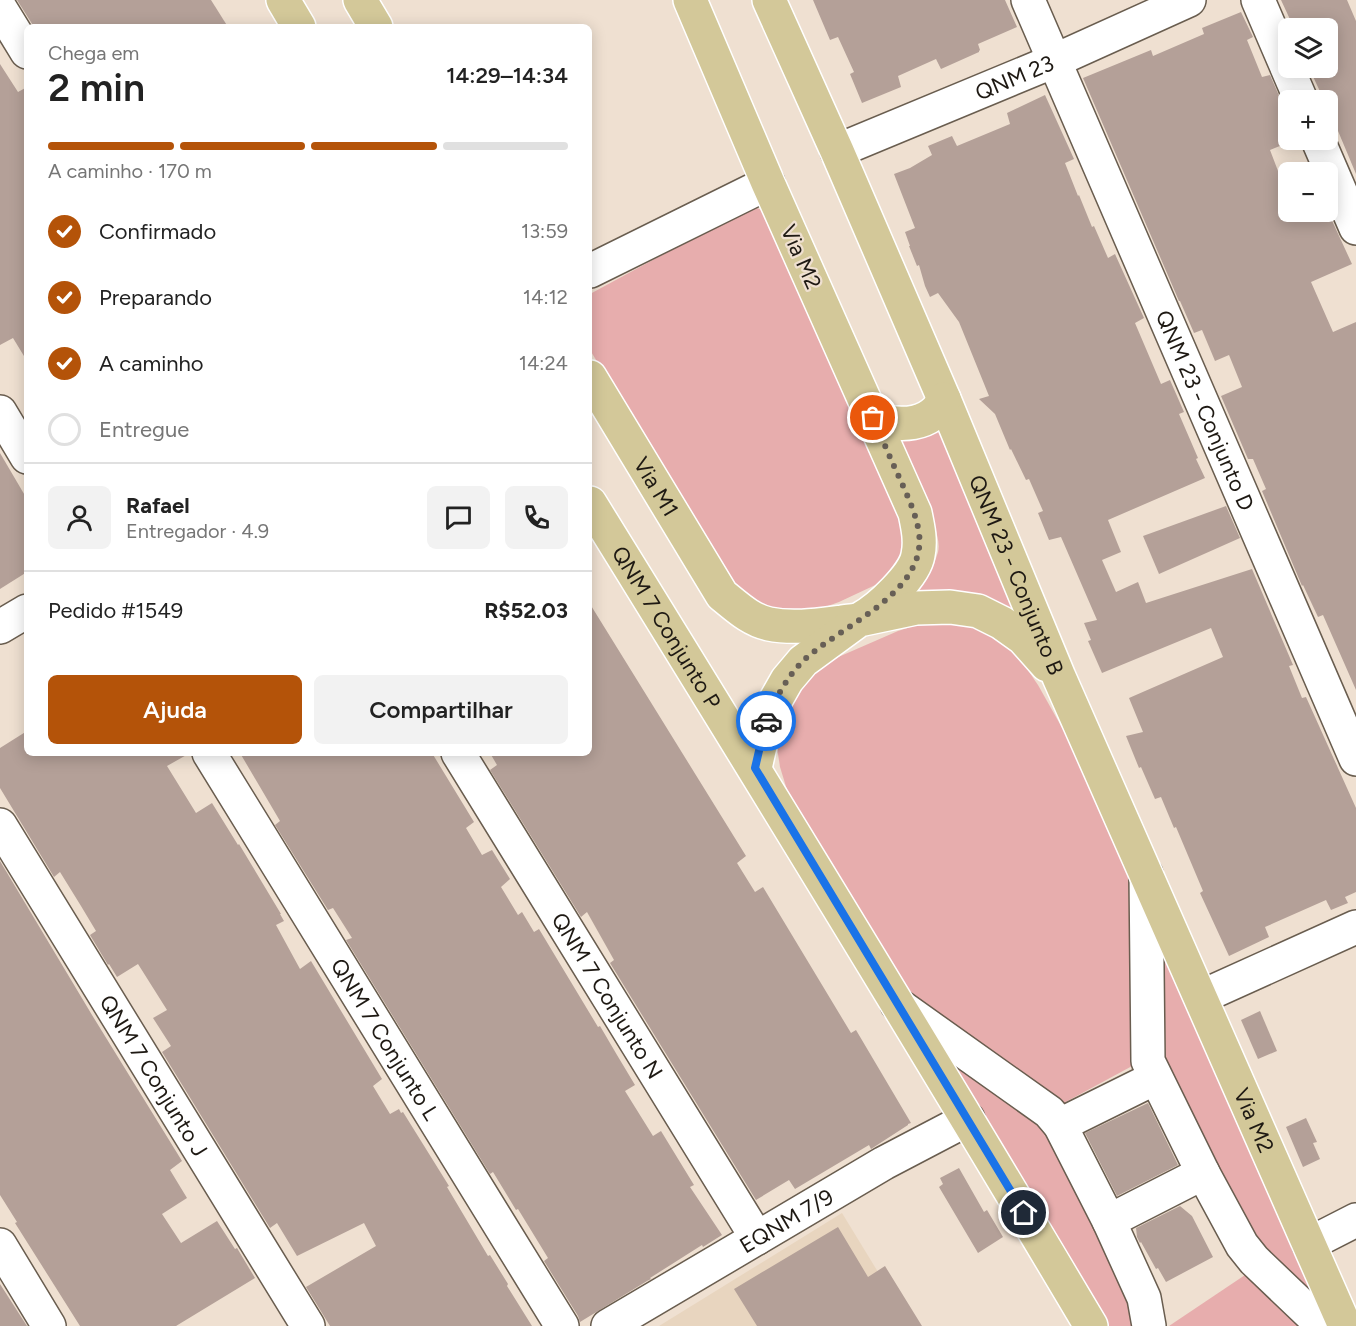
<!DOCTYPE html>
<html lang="pt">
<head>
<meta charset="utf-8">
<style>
	body { margin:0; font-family:Figtree,sans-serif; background:#f2f2f2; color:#222; height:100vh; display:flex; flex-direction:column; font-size:22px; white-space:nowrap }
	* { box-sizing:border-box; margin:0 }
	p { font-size:20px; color:#767676 }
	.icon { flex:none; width:33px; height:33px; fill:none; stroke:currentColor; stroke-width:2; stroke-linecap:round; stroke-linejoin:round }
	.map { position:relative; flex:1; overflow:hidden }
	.drawer { position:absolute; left:24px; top:24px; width:568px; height:732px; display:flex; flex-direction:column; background:#fff; border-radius:9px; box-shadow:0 3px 15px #0003 }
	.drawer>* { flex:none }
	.buttons { position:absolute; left:1278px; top:18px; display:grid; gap:12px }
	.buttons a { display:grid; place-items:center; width:60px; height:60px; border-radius:9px; background:#fff; box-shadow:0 3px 15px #0003; font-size:30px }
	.pin { position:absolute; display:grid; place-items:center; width:51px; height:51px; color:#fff; margin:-26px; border:3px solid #fff; border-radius:50%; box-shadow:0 2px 6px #0007 }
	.courier { position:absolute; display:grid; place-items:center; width:60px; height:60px; margin:-30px; border:4px solid #1a73e8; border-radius:50%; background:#fff; color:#222; box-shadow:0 2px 8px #0007 }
	.head em { font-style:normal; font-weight:600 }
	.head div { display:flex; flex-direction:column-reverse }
	.head { display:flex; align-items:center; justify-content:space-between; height:102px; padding:0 24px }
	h1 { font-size:39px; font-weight:600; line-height:45px }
	.bar { display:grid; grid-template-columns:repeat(4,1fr); gap:9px 6px; align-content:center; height:72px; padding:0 24px }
	.bar i { height:8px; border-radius:4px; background:#e0e0e0 }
	.bar .current { background:#b45309 }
	.bar p { grid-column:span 4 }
	.line { display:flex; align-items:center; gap:15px; padding:0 24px; border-top:2px solid #e0e0e0 }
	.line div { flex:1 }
	.round { display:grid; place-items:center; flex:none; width:63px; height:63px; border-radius:9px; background:#f2f2f2 }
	ol { padding:0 24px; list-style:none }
	li { display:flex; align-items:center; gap:18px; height:66px }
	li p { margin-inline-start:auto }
	li .icon { padding:6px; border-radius:50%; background:#b45309; color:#fff; stroke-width:4 }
	li:last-child { color:#767676 }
	li i { width:33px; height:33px; border:3px solid #e0e0e0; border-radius:50% }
	.cta { display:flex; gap:12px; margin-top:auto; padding:12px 24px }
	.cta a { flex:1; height:69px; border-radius:9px; background:#b45309; color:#fff; font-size:24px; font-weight:600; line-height:69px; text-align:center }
	.cta a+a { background:#f2f2f2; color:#222 }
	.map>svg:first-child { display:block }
</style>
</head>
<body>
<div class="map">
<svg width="1356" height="1326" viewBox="0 0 1356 1326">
	<rect width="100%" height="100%" fill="#efe0d1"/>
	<path fill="#e8d5bf" d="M842,1213l69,113h-252z"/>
	<g fill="#e7adad">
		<path d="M757,208l8,3 141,311 1,25 -21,33 -47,22 -31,11 -20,2 -36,-12 -21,-22 -141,-231v-56l157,-85z"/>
		<path d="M941,429l83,194 -113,-25c10,-13 23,-30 27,-46 2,-8 -1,-17 -3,-25l-39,-90c19,3 29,2 45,-8z"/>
		<path d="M947,621l30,4 37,27 9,11 15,22 50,89 44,99 2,192 -74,40 -154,-113 -115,-189 -11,-36 -4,-26 3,-17 21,-38 16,-15 20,-13 62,-27 25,-8z"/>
		<path d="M1158,931l162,378 -68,-74 -93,-177z"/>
		<path d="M938,1047l102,73 91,177 6,29h-29z"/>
		<path d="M1251,1271l50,55h-132z"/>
	</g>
	<g fill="#b4a098">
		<path d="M17,0h194l17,27h-194z"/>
		<path d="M813,0h192l12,27 -39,17 2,6 -1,1v1l-38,17 -5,-10 -38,17 3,11 -39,16 -12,-29 4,-2 -16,-35 -8,3z"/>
		<path d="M1281,0h66l9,21v153l-28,-67v-7h-4l-15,-32h19v-40h-34z"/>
		<path d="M1241,12l12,25 -6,3 15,37 8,-2 14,32 -5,2 9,22v9l4,1 -22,9 13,34 5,-2v30h40l24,52 -41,18 22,50 23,-10v368l-33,-75 -5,2 -15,-32 -1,1 -40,-95 4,-2 -13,-30h-5l-27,-63 21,-9 -13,-32 -14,6 -13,-31 -8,3 -14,-32h-1l-96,-223 68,-28 2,6 51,-22 -2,-6z"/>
		<path d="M0,64l18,28 9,-5v274l-14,-23 -13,7z"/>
		<path d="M1045,95l29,64 -9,4 13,33 1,-1 13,32 2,-1 14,32 7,-4 14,31 15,33 -9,5 26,61 9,-4 14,32 -5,2 19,44 -2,1 9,19 -97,42 13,32 -19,8 14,32 22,-10 8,21 106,-34 41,96 -4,1 13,32 4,-1 50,111v84l-11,5 3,6 -17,7 -5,-10 -61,27 4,10 -40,19 -29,-63 3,-2 -27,-64 -2,1 -13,-31 -6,2 -14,-32 -2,1 -13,-32 17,-4 -14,-34 94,-41 -12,-29 -109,45 -14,-32 3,-1 -7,-17 13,-3 -36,-83 -12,3 -11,-27 5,-2 -14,-32 -3,1 -15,-31 -1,1 -15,-36 -16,-15 10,-3 -30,-74 -21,-29 -8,4 -5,-11 -6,-21 -2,1 -8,-20h1l-5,-14 10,-4 -21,-54 16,-6 22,-13 -4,-9 24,-10 5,10 53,-22 -3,-11z"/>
		<path d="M0,453l27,46v73l-27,17z"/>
		<path d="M1226,506l14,32 -81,36 -16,-38z"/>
		<path d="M590,604l156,252 -9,7 18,29 8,-5 88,146 5,-3 55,93 -3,1v1l-37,24 -2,-4 -74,44 -6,-9 -33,20 -146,-237 4,-3 -27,-48 -6,5 -91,-147 7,-5 -7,-12h100z"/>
		<path d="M27,731v22h163l-23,13 29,47 16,-10 26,42 1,-1 42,70h-1l4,7 -8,4 24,44 11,-8 71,118 -9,7 17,28 9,-5 2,4 2,-1 46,74 -2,1 41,69 2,-1 18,29 -1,2 25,40h-202l-24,-39 70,-41 -12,-23 -67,33 -20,-33 -7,5 -108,-176 9,-6 -18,-28 14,-8 -29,-46 -21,13 -8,-13 -1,1 -18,-30 6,-4 -15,-25 -21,-34 -6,5 -54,-89v-40z"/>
		<path d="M240,753h192l42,69 -8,6 16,27 10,-5 18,29 -9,8 17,28 4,-3 12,20 5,-3 59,98 2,-1 17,29 18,30 -10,6 28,45 8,-5 33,54 -4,2 32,48 -19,12 -1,-2 -52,33 1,1 -4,2 -67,41 -2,-6 -34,-55 4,-3 -30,-49 -2,1 -23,-38 -3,2 -144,-234 6,-2 -19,-30 -5,2 -53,-85 5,-4z"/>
		<path d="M0,861l92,154 90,146 -12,9 17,28 -25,16 19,29 36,-22 18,28 2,-1 18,30 -79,48h-96l-65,-103 2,-1 -17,-27z"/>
		<path d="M1260,1011l17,40 -19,8 -17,-39z"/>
		<path d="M1148,1103l30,62 -61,31 -32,-63z"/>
		<path d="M1306,1118l11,24 -4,1 7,16 -17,8 -17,-40z"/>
		<path d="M959,1168l25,44 3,-2 16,27 -25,16 -39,-66 4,-3 -3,-6z"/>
		<path d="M1180,1206l12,10 21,41 -47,25 -8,-14 -2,1 -15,-27 -1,1 -3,-6 -1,-9z"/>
		<path d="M838,1227l30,50 17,-11 37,60h-165l-23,-37z"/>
		<path d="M0,1284l27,42h-27z"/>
	</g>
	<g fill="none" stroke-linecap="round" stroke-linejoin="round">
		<g stroke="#695d4f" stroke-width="36">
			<g id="minor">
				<path id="s1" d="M1028,0l328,759"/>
				<path d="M1258,0l43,100"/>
				<path d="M0,8l27,44"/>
				<path d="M1318,140l38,88"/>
				<path id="s2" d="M837,151l217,-90 135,-61"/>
				<path d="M590,271l178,-88"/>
				<path d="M0,412l27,45"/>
				<path d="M0,627l27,-16"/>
				<path id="s3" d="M209,753l353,573"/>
				<path id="s4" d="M458,753l299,485"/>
				<path id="s5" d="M0,825l308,501"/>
				<path d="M1146,874l2,187 55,112 39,72 12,15 69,66"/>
				<path d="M1201,997l155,-70"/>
				<path d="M897,1004l152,108 11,13 49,96 35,77 5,28"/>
				<path d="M1060,1125l95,-47"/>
				<path d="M1109,1221l94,-48"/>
				<path d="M1309,1244l47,-24"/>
				<path d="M0,1245l49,81"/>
				<path id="s6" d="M608,1326l276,-163 84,-44"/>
			</g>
		</g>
		<g stroke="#fff" stroke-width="36">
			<g id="major">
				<path d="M283,0l16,27"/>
				<path d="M360,0l16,27"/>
				<path id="s7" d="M769,0l68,151 107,248 115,278 286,649"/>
				<path id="s8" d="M590,377l132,218c14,11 28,25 47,29 24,5 49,1 73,-2 6,-1 13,-1 18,-3 19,-10 55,-44 58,-64 3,-14 0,-28 -3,-42l-147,-330 -78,-183"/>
				<path d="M873,419c26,7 58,9 71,-20"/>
				<path id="s9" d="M590,503c169,273 337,547 501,823"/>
				<path d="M755,768l12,-53 20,-35 16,-19 56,-41 57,-12 34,-1 28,4 24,12 21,15 24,27"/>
			</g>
		</g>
		<use href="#minor" stroke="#fff" stroke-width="33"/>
		<use href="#major" stroke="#d3c899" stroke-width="33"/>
	</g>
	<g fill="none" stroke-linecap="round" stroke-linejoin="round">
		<path stroke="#675f56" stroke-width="6" stroke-dasharray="0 10.8" d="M766,721l1,-6c11,-19 20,-38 35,-53 37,-36 125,-68 117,-129 -3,-20 -12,-38 -20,-56 -9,-19 -17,-39 -26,-59"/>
		<path stroke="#1a73e8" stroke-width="8" d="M766,721l-11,47 269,445"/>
	</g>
	<g text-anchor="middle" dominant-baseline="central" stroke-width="4.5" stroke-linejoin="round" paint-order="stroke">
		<g font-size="22" fill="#1e1913" stroke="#efe0d1">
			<text stroke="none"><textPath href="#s2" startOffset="192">QNM 23</textPath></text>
			<text transform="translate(801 257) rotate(66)">Via M2</text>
			<text stroke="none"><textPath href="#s1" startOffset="447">QNM 23 - Conjunto D</textPath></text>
			<text stroke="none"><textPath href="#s8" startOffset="128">Via M1</textPath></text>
			<text stroke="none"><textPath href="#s7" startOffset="626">QNM 23 - Conjunto B</textPath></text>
			<text stroke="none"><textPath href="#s9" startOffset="146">QNM 7 Conjunto P</textPath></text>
			<text stroke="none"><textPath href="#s4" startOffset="285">QNM 7 Conjunto N</textPath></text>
			<text stroke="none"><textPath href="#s3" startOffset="336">QNM 7 Conjunto L</textPath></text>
			<text stroke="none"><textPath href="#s5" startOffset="294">QNM 7 Conjunto J</textPath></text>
			<text stroke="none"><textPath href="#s7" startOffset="1221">Via M2</textPath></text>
			<text stroke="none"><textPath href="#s6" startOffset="207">EQNM 7/9</textPath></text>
		</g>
	</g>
</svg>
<div class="buttons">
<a><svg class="icon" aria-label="layers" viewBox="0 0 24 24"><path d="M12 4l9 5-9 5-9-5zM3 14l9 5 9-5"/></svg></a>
<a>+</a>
<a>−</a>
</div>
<div class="pin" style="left:873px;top:418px;background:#ea580c"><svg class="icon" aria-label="bag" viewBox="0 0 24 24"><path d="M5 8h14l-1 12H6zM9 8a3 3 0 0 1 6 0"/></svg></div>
<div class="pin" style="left:1024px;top:1213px;background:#1f2937"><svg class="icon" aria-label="home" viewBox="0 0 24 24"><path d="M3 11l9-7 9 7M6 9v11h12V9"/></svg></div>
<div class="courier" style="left:766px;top:721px"><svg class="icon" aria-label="car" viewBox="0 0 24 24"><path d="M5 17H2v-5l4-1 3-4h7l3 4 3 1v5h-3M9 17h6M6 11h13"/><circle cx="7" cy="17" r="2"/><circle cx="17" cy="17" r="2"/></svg></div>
<section class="drawer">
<div class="head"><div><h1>2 min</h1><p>Chega em</p></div><em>14:29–14:34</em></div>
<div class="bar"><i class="current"></i><i class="current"></i><i class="current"></i><i></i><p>A caminho · 170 m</p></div>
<ol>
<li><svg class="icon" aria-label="check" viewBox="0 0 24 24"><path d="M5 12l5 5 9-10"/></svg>Confirmado<p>13:59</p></li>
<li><svg class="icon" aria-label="check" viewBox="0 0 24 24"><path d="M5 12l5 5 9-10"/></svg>Preparando<p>14:12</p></li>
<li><svg class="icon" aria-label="check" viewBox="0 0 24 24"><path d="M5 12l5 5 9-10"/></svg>A caminho<p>14:24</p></li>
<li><i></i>Entregue</li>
</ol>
<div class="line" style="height:108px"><a class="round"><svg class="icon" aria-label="person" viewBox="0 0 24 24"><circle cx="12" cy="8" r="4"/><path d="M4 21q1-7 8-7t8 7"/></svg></a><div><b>Rafael</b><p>Entregador · 4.9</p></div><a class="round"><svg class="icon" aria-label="chat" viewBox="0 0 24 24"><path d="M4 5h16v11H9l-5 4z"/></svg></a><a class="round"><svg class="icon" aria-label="phone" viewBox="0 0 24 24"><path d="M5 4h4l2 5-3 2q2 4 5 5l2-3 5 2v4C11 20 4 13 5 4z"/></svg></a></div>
<div class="line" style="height:78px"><div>Pedido #1549</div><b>R$52.03</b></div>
<div class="cta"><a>Ajuda</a><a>Compartilhar</a></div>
</section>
</div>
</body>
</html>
